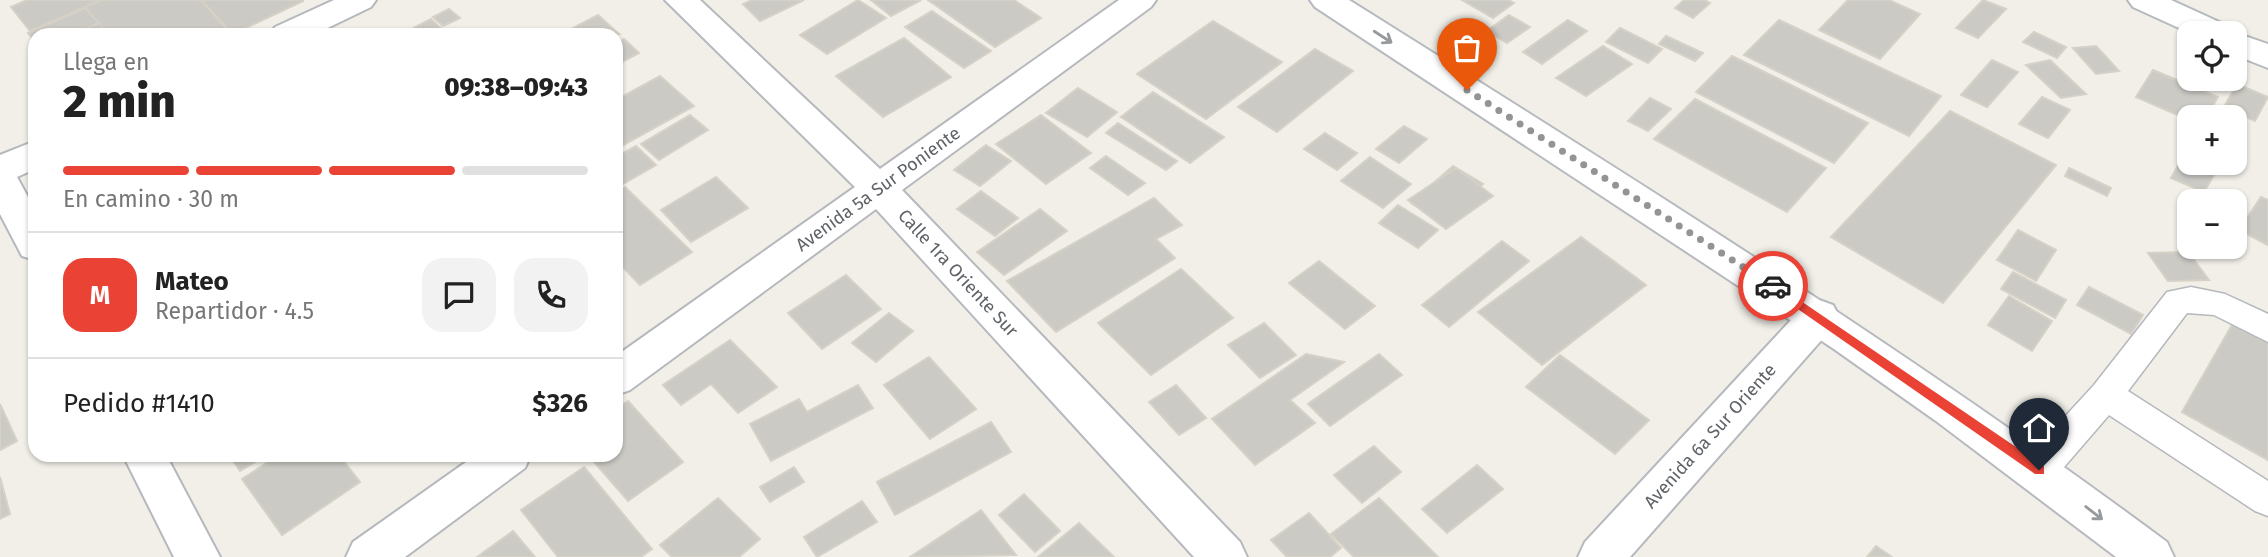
<!DOCTYPE html>
<html lang="es">
<head>
<meta charset="utf-8">
<style>
	body { margin:0; font-family:"Fira Sans",sans-serif; background:#f2f2f2; color:#222; height:100vh; display:flex; flex-direction:column; font-size:26px; white-space:nowrap }
	* { box-sizing:border-box; margin:0 }
	p { font-size:23px; color:#767676 }
	.icon { flex:none; width:38px; height:38px; fill:none; stroke:currentColor; stroke-width:2; stroke-linecap:round; stroke-linejoin:round }
	.map { position:relative; flex:1; overflow:hidden }
	.sheet { position:absolute; left:28px; top:28px; width:595px; height:434px; display:flex; flex-direction:column; background:#fff; border-radius:21px; box-shadow:0 2px 5px #0004 }
	.sheet>* { flex:none }
	.controls { position:absolute; left:2177px; top:21px; display:grid; gap:14px }
	.controls a { display:grid; place-items:center; width:70px; height:70px; border-radius:14px; background:#fff; box-shadow:0 2px 5px #0004; font-size:35px }
	.pin { position:absolute; display:grid; place-items:center; width:60px; height:60px; color:#fff; margin:-72px -30px; border-radius:50% 50% 50% 0; rotate:-45deg; box-shadow:0 0 7px #0007 }
	.pin .icon { rotate:45deg }
	.courier { position:absolute; display:grid; place-items:center; width:70px; height:70px; margin:-35px; border:5px solid #ea4335; border-radius:50%; background:#fff; color:#222; box-shadow:0 2px 9px #0007 }
	.headline em { font-style:normal; font-weight:800 }
	.headline div { display:flex; flex-direction:column-reverse }
	.headline { display:flex; align-items:center; justify-content:space-between; height:119px; padding:0 35px }
	h1 { font-size:46px; font-weight:800; line-height:52px }
	.bar { display:grid; grid-template-columns:repeat(4,1fr); gap:10px 7px; align-content:center; height:84px; padding:0 35px }
	.bar i { height:9px; border-radius:5px; background:#e0e0e0 }
	.bar .active { background:#ea4335 }
	.bar p { grid-column:span 4 }
	.line { display:flex; align-items:center; gap:18px; padding:0 35px; border-top:2px solid #e0e0e0 }
	.line div { flex:1 }
	.round { display:grid; place-items:center; flex:none; width:74px; height:74px; border-radius:21px; background:#f2f2f2 }
	.map>svg:first-child { display:block }
</style>
</head>
<body>
<div class="map">
<svg width="2268" height="557" viewBox="0 0 2268 557">
	<rect width="100%" height="100%" fill="#f1efe8"/>
	<g fill="#cccac5" stroke="#d6d1c6" stroke-width="2">
		<path d="M27,0h75l-72,31 -19,-24z"/>
		<path d="M102,0h99l29,33 -122,2 -23,-28z"/>
		<path d="M201,0h102v1l-70,33z"/>
		<path d="M752,0h52l-44,21 -17,-17z"/>
		<path d="M858,0l28,18 -59,36 -27,-19z"/>
		<path d="M871,0h50l-30,16z"/>
		<path d="M928,0h86l27,18 -46,29z"/>
		<path d="M1462,0h46l6,3 -21,15z"/>
		<path d="M1684,0h20l6,3 -17,15 -18,-10z"/>
		<path d="M1848,0h41l31,14 -40,45 -61,-29z"/>
		<path d="M1983,0l23,9 -28,29 -22,-10z"/>
		<path d="M85,8l14,15 -27,12h-37v7l-7,-9z"/>
		<path d="M449,9l11,9 -17,8 -10,-9z"/>
		<path d="M932,11l59,40 -27,17 -59,-41z"/>
		<path d="M598,15l21,19 -59,1z"/>
		<path d="M1509,15l21,12 -23,16 -20,-12z"/>
		<path d="M431,19l17,16h-38l-4,-3z"/>
		<path d="M1568,20l19,11 -45,33 -19,-12z"/>
		<path d="M1779,20l162,76 -32,40 -165,-81z"/>
		<path d="M1213,21l69,41 -76,57 -69,-45z"/>
		<path d="M99,23l9,12h-35z"/>
		<path d="M1620,28l42,21 -14,14 -42,-21z"/>
		<path d="M2034,32l32,15 -9,11 -34,-16z"/>
		<path d="M1666,36l37,17 -8,8 -36,-17z"/>
		<path d="M904,38l47,39 -68,40 -47,-41z"/>
		<path d="M624,39l15,14 -23,12v-21z"/>
		<path d="M1603,46l29,18 -46,32 -30,-18z"/>
		<path d="M2096,46l23,25 -23,3 -23,-26z"/>
		<path d="M1315,49l38,22 -76,61 -39,-25z"/>
		<path d="M1732,56l136,67 -34,40 -138,-71z"/>
		<path d="M1992,60l26,12 -31,35 -26,-12z"/>
		<path d="M2050,60l36,34 -25,4 -35,-33z"/>
		<path d="M2153,70l65,27 -12,20h-17v3l-53,-23z"/>
		<path d="M660,76l34,30 -78,43v-49z"/>
		<path d="M2237,84l31,13 -13,24 -31,-14z"/>
		<path d="M1078,88l39,24 -30,25 -41,-24z"/>
		<path d="M1153,92l71,45 -34,26 -69,-46z"/>
		<path d="M2042,97l28,13 -22,28 -29,-14z"/>
		<path d="M1650,98l21,11 -23,22 -20,-10z"/>
		<path d="M1695,99l131,69 -39,44 -133,-73z"/>
		<path d="M1950,111l106,54 -113,138 -112,-66z"/>
		<path d="M690,115l18,15 -49,30 -18,-16z"/>
		<path d="M1041,115l50,38 -45,31 -50,-40z"/>
		<path d="M1118,123l59,38 -11,9 -60,-37z"/>
		<path d="M1404,126l23,13 -28,24 -23,-14z"/>
		<path d="M1325,133l32,20 -20,17 -33,-21z"/>
		<path d="M986,145l25,16 -31,25 -26,-16z"/>
		<path d="M636,146l20,19 -40,23v-31z"/>
		<path d="M1106,156l39,27 -17,12 -38,-27z"/>
		<path d="M1370,157l41,27 -28,24 -42,-27z"/>
		<path d="M2181,160l33,15 -10,17 -33,-14z"/>
		<path d="M1453,166l30,18 -41,39 -31,-20z"/>
		<path d="M1456,168l37,28 -47,33 -38,-29z"/>
		<path d="M2069,168l42,20 -4,8 -42,-20z"/>
		<path d="M716,177l32,31 -57,34 -30,-32z"/>
		<path d="M625,187l67,65 -52,33 -24,-25v-67z"/>
		<path d="M981,191l37,27 -23,18 -38,-27z"/>
		<path d="M2261,197l7,3v45l-29,-15z"/>
		<path d="M1154,198l28,27 -26,14 19,19 -119,74 -49,-51z"/>
		<path d="M1398,205l40,25 -20,18 -39,-25z"/>
		<path d="M1040,209l27,22 -63,44 -27,-23z"/>
		<path d="M2018,230l38,20 -20,31 -39,-21z"/>
		<path d="M1581,237l65,48 -104,80 -64,-53z"/>
		<path d="M1502,241l27,20 -80,66 -27,-22z"/>
		<path d="M2188,252l21,28 -41,1 -20,-28z"/>
		<path d="M1319,261l56,45 -30,23 -56,-46z"/>
		<path d="M1181,269l52,49 -82,57 -53,-52z"/>
		<path d="M2013,272l53,28 -11,18 -54,-29z"/>
		<path d="M846,275l35,34 -59,40 -34,-36z"/>
		<path d="M2089,287l54,28 -12,19 -54,-29z"/>
		<path d="M2009,296l43,25 -20,30 -44,-26z"/>
		<path d="M889,313l24,18 -37,31 -24,-19z"/>
		<path d="M1264,323l32,32 -36,23 -32,-33z"/>
		<path d="M2233,323l35,19v118l-86,-48z"/>
		<path d="M730,340l47,47 -39,26 -27,-29 -30,21 -18,-20z"/>
		<path d="M1306,354l38,8 -54,38 25,23 -60,42 -43,-46z"/>
		<path d="M1379,354l23,21 -72,51 -22,-22z"/>
		<path d="M1560,355l89,65 -34,34 -89,-67z"/>
		<path d="M929,357l47,52 -46,30 -46,-54z"/>
		<path d="M858,385l15,23 -102,53 -21,-37 49,-25 8,13z"/>
		<path d="M1176,385l30,33 -27,17 -30,-33z"/>
		<path d="M628,401l55,61 -55,39 -40,-46h28v-46z"/>
		<path d="M0,404l17,37 -17,9z"/>
		<path d="M991,422l20,30 -116,63 -18,-33z"/>
		<path d="M1374,446l27,26 -39,31 -28,-28z"/>
		<path d="M229,455h38l-27,16z"/>
		<path d="M279,455h60l21,27 -78,53 -40,-56z"/>
		<path d="M1477,465l26,24 -56,44 -25,-24z"/>
		<path d="M584,467l68,82 -11,8h-83l-37,-47z"/>
		<path d="M794,467l10,15 -34,20 -10,-15z"/>
		<path d="M0,477l10,37 -10,5z"/>
		<path d="M1024,494l36,37 -25,21 -36,-37z"/>
		<path d="M718,498l42,41 -21,18h-67l-12,-12z"/>
		<path d="M1379,498l59,59h-84l-23,-23z"/>
		<path d="M862,501l15,21 -60,35 -13,-20z"/>
		<path d="M981,510l35,45 -106,2z"/>
		<path d="M1309,513l32,35 -11,9h-43l-16,-17z"/>
		<path d="M1079,523l35,34h-76z"/>
		<path d="M513,531l22,26h-58z"/>
		<path d="M1876,546l16,11h-25z"/>
	</g>
	<g fill="none" stroke-linecap="round" stroke-linejoin="round">
		<g stroke="#b5b8bc" stroke-width="3">
			<path id="lane" d="M2191,287l34,7 43,20v28l-54,-27 -27,-2 -59,78 140,90v35l-13,-5 -146,-96 -57,66 -13,4 -13,-4 -5,-11 5,-11 68,-74 73,-93z"/>
		</g>
		<g stroke="#b5b8bc" stroke-width="4">
			<g id="street">
				<path d="M334,0h42l-5,7 -58,28h-43l5,-8z"/>
				<path d="M665,0h35l180,169 239,-169h37l-5,7 -249,183 338,352 7,15h-53l-318,-348 -246,181 -14,5v-39l239,-169z"/>
				<path d="M35,141v28l-18,8 18,33v50l-13,-4 -22,-42v-59z"/>
				<path d="M1819,300l14,5 6,11 -6,11 -203,230h-52l7,-15 220,-237z"/>
				<path d="M123,455h43l54,102h-46z"/>
				<path d="M476,455h55l-6,13 -120,89h-59l7,-15z"/>
			</g>
		</g>
		<g stroke="#b6babf" stroke-width="4">
			<g id="secondary">
				<path d="M1310,0h39c277,174 555,347 818,542l7,15h-58l-180,-136 -102,-72 -519,-342z"/>
				<path d="M2128,0h43l57,26 5,6 35,12v24l-33,-13v-22h-45l-57,-26z"/>
			</g>
		</g>
		<use href="#lane" fill="#fff" fill-rule="evenodd"/>
		<use href="#street" fill="#fff" fill-rule="evenodd"/>
		<use href="#secondary" fill="#fff" fill-rule="evenodd"/>
	</g>
	<defs><path id="oneway-shaft" d="M-6 0H5M1.5-3L5.5 0L1.5 3" fill="none" stroke-width="1.6" stroke-linecap="round" stroke-linejoin="round" transform="scale(1.75)"/></defs>
	<g stroke="#979a9d">
		<use href="#oneway-shaft" transform="translate(1383 37) rotate(33)"/>
		<use href="#oneway-shaft" transform="translate(2094 513) rotate(38)"/>
	</g>
	<path fill="#ea4335" d="M1773,282l271,184v8h-9l-266,-185v-6z"/>
	<g fill="none" stroke-linecap="round" stroke-linejoin="round">
		<path stroke="#929495" stroke-width="7" stroke-dasharray="0 12.6" d="M1467,90l306,196"/>
	</g>
	<g text-anchor="middle" dominant-baseline="central" stroke-width="6" stroke-linejoin="round" paint-order="stroke">
		<g font-size="18" fill="#5f6368" stroke="#fff">
			<text transform="translate(878 189) rotate(-36)">Avenida 5a Sur Poniente</text>
			<text transform="translate(958 273) rotate(47)">Calle 1ra Oriente Sur</text>
			<text transform="translate(1710 436) rotate(-48)">Avenida 6a Sur Oriente</text>
		</g>
	</g>
</svg>
<div class="controls">
<a><svg class="icon" aria-label="locate" viewBox="0 0 24 24"><circle cx="12" cy="12" r="6"/><path d="M12 2v4M12 18v4M2 12h4M18 12h4"/></svg></a>
<a>+</a>
<a>−</a>
</div>
<div class="pin" style="left:1467px;top:90px;background:#ea580c"><svg class="icon" aria-label="bag" viewBox="0 0 24 24"><path d="M5 8h14l-1 12H6zM9 8a3 3 0 0 1 6 0"/></svg></div>
<div class="pin" style="left:2039px;top:470px;background:#1f2937"><svg class="icon" aria-label="home" viewBox="0 0 24 24"><path d="M3 11l9-7 9 7M6 9v11h12V9"/></svg></div>
<div class="courier" style="left:1773px;top:286px"><svg class="icon" aria-label="car" viewBox="0 0 24 24"><path d="M5 17H2v-5l4-1 3-4h7l3 4 3 1v5h-3M9 17h6M6 11h13"/><circle cx="7" cy="17" r="2"/><circle cx="17" cy="17" r="2"/></svg></div>
<section class="sheet">
<div class="headline"><div><h1>2 min</h1><p>Llega en</p></div><em>09:38–09:43</em></div>
<div class="bar"><i class="active"></i><i class="active"></i><i class="active"></i><i></i><p>En camino · 30 m</p></div>
<div class="line" style="height:126px"><b class="round" style="background:#ea4335;color:#fff">M</b><div><b>Mateo</b><p>Repartidor · 4.5</p></div><a class="round"><svg class="icon" aria-label="chat" viewBox="0 0 24 24"><path d="M4 5h16v11H9l-5 4z"/></svg></a><a class="round"><svg class="icon" aria-label="phone" viewBox="0 0 24 24"><path d="M5 4h4l2 5-3 2q2 4 5 5l2-3 5 2v4C11 20 4 13 5 4z"/></svg></a></div>
<div class="line" style="height:91px"><div>Pedido #1410</div><b>$326</b></div>
</section>
</div>
</body>
</html>
